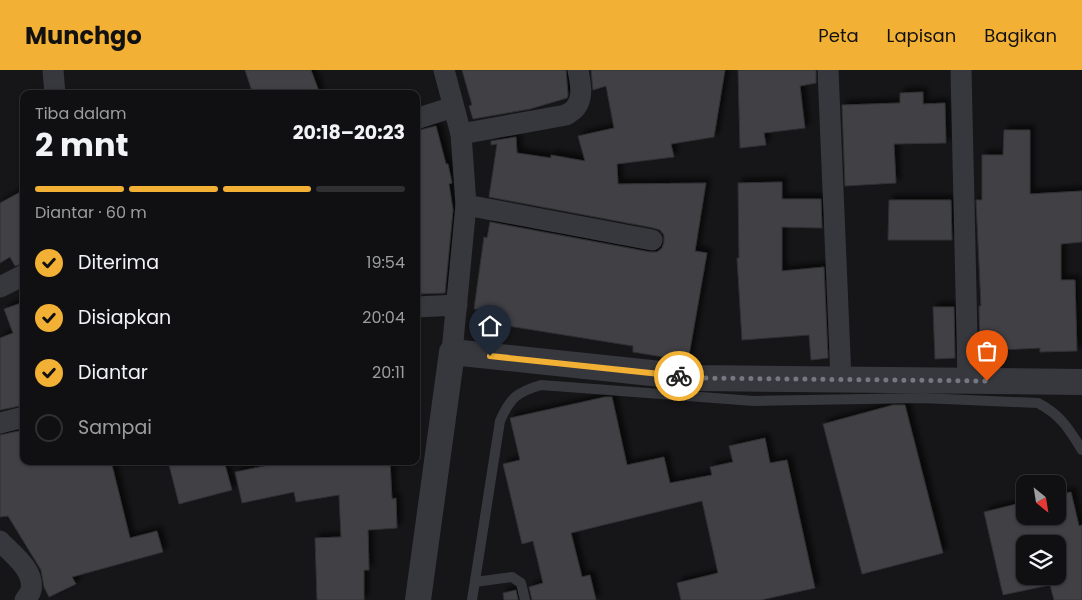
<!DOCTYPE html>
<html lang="id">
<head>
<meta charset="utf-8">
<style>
	body { margin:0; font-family:Poppins,sans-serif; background:#1e1e20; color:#f1f3f6; height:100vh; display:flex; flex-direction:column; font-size:19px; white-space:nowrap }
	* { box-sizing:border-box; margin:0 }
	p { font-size:16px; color:#9c9d9f }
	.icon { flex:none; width:28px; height:28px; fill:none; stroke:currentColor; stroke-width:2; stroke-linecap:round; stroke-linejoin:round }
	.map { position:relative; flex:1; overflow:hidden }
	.panel { position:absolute; left:20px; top:20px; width:400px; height:375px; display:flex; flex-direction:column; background:#101012; border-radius:10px; box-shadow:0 1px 4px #0004,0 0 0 1px #303032 }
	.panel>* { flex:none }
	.needle { width:32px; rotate:150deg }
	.fabs { position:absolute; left:1016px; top:405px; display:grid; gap:10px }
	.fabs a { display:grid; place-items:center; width:50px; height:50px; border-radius:10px; background:#101012; box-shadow:0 1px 4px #0004,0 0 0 1px #303032; font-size:25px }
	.pin { position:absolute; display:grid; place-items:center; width:42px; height:42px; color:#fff; margin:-51px -21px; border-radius:50% 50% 50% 0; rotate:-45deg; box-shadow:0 0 5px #0007 }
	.pin .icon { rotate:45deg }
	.courier { position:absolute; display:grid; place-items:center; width:50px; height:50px; margin:-25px; border:4px solid #f2b134; border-radius:50%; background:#fff; color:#222; box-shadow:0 1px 6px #0007 }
	.summary em { font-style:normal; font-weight:700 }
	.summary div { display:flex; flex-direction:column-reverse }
	.summary { display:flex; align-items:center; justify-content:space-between; height:85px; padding:0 15px }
	h1 { font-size:32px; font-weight:700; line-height:38px }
	.bar { display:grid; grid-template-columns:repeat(4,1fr); gap:8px 5px; align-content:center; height:60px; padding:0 15px }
	.bar i { height:6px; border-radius:4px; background:#303032 }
	.bar .selected { background:#f2b134 }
	.bar p { grid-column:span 4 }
	ol { padding:0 15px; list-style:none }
	li { display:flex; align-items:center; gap:15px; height:55px }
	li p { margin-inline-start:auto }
	li .icon { padding:5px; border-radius:50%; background:#f2b134; color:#111; stroke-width:4 }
	li:last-child { color:#9c9d9f }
	li i { width:28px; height:28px; border:2px solid #303032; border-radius:50% }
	header { display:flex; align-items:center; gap:30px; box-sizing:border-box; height:70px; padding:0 25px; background:#f2b134; color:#111 }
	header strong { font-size:24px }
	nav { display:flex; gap:28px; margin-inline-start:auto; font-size:18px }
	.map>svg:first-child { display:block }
</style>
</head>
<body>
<header>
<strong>Munchgo</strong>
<nav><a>Peta</a><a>Lapisan</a><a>Bagikan</a></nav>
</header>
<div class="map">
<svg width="1082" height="530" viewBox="0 0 1082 530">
	<defs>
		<filter id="shadow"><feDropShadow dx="4.5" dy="-4.5" stdDeviation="2.5" flood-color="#0009"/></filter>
	</defs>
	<rect width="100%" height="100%" fill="#161618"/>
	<g fill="#404145" stroke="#303034" fill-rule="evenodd" filter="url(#shadow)">
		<path d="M245,0h66l9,24h-67z"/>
		<path d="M462,0h104l2,25 -1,3 -37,11 -57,10 -4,-13 3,-1z"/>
		<path d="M591,0h134l-11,67 -43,7 3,13 -57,7 1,20 88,-1 -11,68 12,2 -19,108 -55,-9v-6l-131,-21 2,-12 -30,-4 10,-72 3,1 3,-16 160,30h7l5,-4 2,-6v-7l-4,-5 -6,-2 -165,-31 8,-53 -6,1v-4l25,-4 1,16 34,5v-3l34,6 -7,-25 36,-8 -8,-42 -13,4z"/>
		<path d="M738,0h78v13l-16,3 5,42 -41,5 2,12 -26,3z"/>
		<path d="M923,22v12l22,-1 1,40 -52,1 2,39 -51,3 -3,-81 58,-2v-10z"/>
		<path d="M436,56l10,38h2l4,19 -3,1 4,26 -8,83 -29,1v-163z"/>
		<path d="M1004,60h26v64l52,-3v51l-21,2v36h14l2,71 -37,1v-4l-60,3 -1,-45h2l-5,-106h6v-45h21z"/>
		<path d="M782,112v17h39l1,29 -40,-1v44l42,-4 4,91 -17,2 -2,-25 -67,5 -5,-82h2l-1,-75z"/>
		<path d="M24,120v73l-9,3 -5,-9 -10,6v-60z"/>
		<path d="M889,130h62l1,40h-64z"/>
		<path d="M24,232v103l-24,5v-72l13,-5 -9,-24z"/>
		<path d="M933,237h21l1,51 -20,1z"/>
		<path d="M605,327h7l15,68 37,-8 6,26 42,-8 -2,-8 23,-5 -4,-16 36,-8 5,25 17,-3 28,128 -54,12h-80l-4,-17 41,-10 -16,-72 -131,32 11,44 8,-2 6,25h-64l-3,-13 14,-4 -10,-42 -11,3 -19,-80 17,-4 -10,-42z"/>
		<path d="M893,335h12l38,148 -81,21 -39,-150z"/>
		<path d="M24,360v31h87l19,77 27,-7 6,21 -91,25 4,7 -27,13 -5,-10 -3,-17 -33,-54 -8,1v-82z"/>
		<path d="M168,391h56l8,29 -53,14z"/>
		<path d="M289,391h101l2,38 4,-1 1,30 -29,2 1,40h-5v30h-47l-2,-62 26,-1 -2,-42 -43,7 -2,-10 -52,11 -7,-31z"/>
		<path d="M1071,422l8,34 3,-1v75h-28l-4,-15 -47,10 -19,-83 41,-10v14h33v-21zM1025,474h33v32h-33z"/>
		<path d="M516,520l2,10h-14l-1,-7z"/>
	</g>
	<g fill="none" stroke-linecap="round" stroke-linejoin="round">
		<g stroke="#37383d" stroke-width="10">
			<path d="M475,512l37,-5 9,6 4,17"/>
			<path d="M472,530l28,-179c10,-23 17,-29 41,-36l213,16 168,-3 116,5c23,12 31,26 44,47"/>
		</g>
		<g stroke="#37383d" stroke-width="21">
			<path d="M53,0l2,24"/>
			<path d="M444,0l17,64 5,71 -14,147"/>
			<path d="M828,0l13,310"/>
			<path d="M961,0l7,311"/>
			<path d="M416,49l37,-12"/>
			<path d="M461,64l105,-19c3,-2 9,-5 10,-8 8,-11 4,-26 2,-37"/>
			<path d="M466,135l186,35"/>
			<path d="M0,217l24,-12"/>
			<path d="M416,237l41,-2"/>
			<path d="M0,353l24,-6"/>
			<path d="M0,471c12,13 35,29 31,49 0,3 -4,7 -6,10"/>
		</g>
		<path stroke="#37383d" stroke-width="26" d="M418,530l34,-248 247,26 383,4"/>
	</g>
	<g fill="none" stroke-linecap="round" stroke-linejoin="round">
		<path stroke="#757880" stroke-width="5" stroke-dasharray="0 9" d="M679,306l20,2 288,3"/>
		<path stroke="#f2b134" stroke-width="6" d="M490,286l189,20"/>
	</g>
</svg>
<div class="fabs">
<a><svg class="needle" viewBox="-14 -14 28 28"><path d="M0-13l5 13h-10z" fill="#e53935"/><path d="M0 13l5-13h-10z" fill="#9c9d9f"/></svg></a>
<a><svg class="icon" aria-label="layers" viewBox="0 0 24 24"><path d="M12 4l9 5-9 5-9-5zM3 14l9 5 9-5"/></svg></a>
</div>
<div class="pin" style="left:987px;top:311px;background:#ea580c"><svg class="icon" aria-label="bag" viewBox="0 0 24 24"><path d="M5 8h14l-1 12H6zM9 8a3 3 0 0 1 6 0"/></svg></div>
<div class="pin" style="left:490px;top:286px;background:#1f2937"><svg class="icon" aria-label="home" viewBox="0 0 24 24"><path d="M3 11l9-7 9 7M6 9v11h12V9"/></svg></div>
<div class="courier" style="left:679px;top:306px"><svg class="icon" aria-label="bike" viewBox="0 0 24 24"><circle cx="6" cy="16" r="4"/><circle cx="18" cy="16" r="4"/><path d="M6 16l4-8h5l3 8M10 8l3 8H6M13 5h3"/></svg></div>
<section class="panel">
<div class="summary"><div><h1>2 mnt</h1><p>Tiba dalam</p></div><em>20:18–20:23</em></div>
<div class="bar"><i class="selected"></i><i class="selected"></i><i class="selected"></i><i></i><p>Diantar · 60 m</p></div>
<ol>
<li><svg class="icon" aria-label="check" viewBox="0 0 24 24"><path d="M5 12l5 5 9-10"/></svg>Diterima<p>19:54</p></li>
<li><svg class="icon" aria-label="check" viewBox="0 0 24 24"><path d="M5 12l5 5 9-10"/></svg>Disiapkan<p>20:04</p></li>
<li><svg class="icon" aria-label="check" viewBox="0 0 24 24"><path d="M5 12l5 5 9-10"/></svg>Diantar<p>20:11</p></li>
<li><i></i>Sampai</li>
</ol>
</section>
</div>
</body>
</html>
